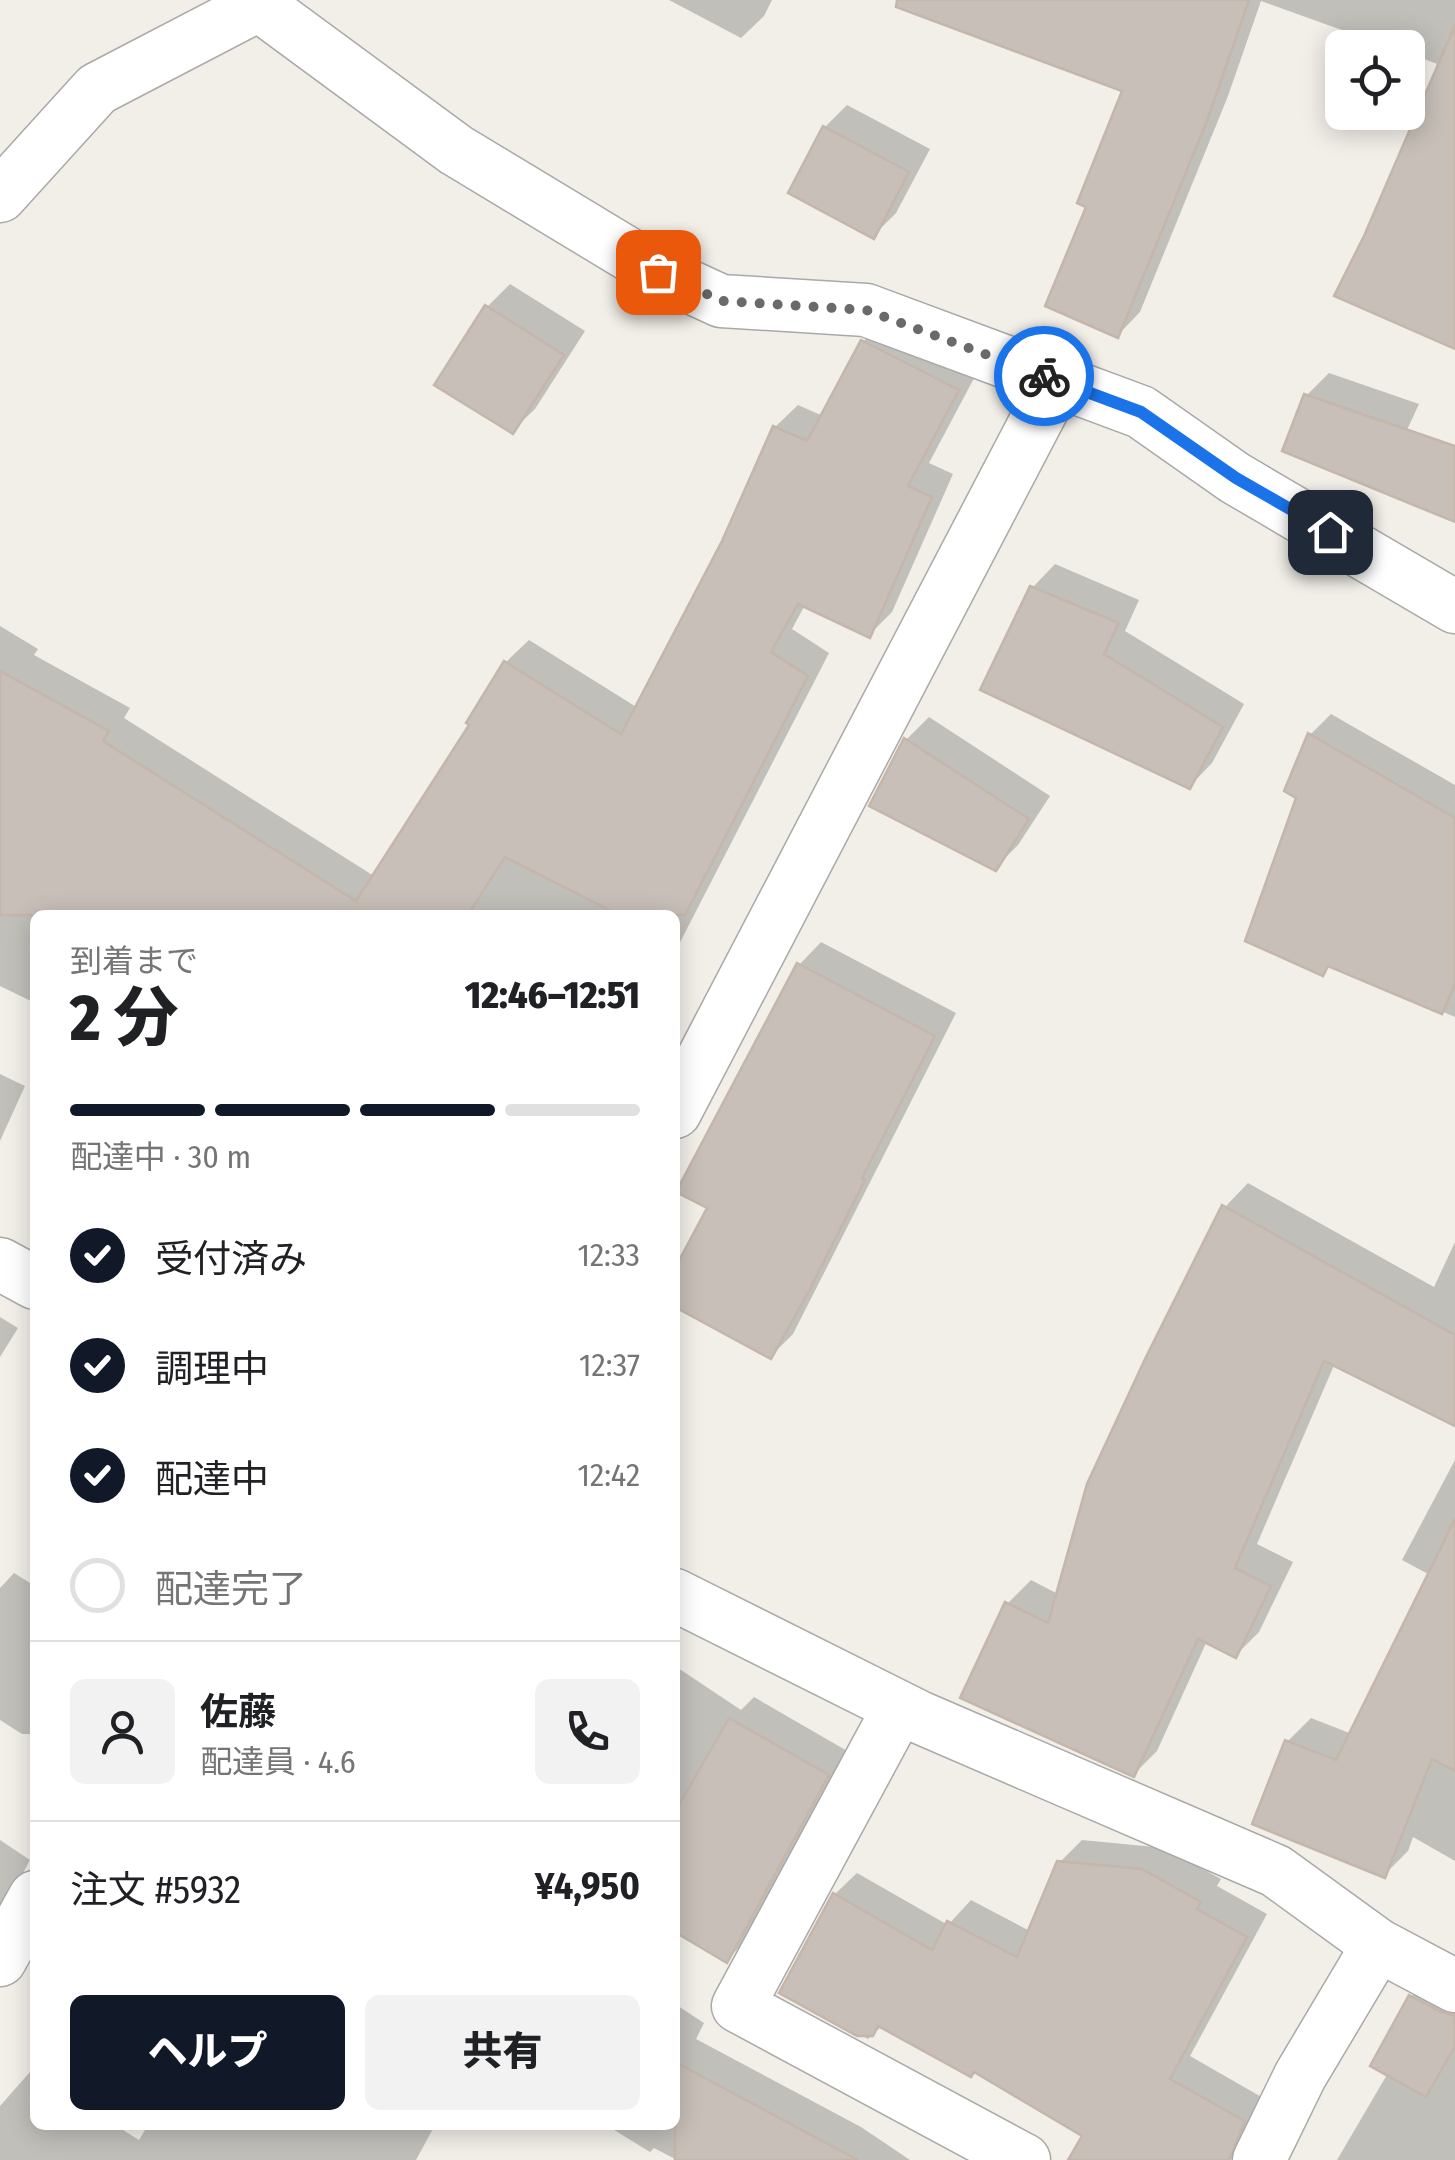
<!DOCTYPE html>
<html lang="ja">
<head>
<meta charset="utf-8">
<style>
	body { margin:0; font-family:"Fira Sans Condensed","Noto Sans JP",sans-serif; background:#f2f2f2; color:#202124; height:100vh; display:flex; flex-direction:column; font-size:38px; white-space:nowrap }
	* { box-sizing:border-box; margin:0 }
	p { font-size:32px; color:#757577 }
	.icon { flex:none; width:55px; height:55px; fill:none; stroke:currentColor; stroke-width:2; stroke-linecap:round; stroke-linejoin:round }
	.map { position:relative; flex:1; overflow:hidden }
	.sheet { position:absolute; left:30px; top:910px; width:650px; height:1220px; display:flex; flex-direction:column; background:#fff; border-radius:15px; box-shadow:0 5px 25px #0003 }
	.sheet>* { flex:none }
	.fabs { position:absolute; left:1325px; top:30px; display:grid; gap:20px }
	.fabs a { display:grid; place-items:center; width:100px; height:100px; border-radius:15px; background:#fff; box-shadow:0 5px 25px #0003; font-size:50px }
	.pin { position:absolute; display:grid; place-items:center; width:85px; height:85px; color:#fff; margin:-42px; border-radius:20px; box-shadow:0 5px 15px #0006 }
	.courier { position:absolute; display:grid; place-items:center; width:100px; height:100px; margin:-50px; border:8px solid #1a73e8; border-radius:50%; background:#fff; color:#222; box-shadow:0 2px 12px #0007 }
	.headline em { font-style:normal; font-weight:800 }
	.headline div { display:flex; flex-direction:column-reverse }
	.headline { display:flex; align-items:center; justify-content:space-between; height:170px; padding:0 40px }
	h1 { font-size:65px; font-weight:800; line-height:75px }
	.bar { display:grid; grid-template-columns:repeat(4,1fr); gap:15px 10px; align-content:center; height:120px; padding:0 40px }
	.bar i { height:12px; border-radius:8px; background:#e0e0e0 }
	.bar .selected { background:#111827 }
	.bar p { grid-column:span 4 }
	.line { display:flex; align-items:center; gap:25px; padding:0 40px; border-top:2px solid #e0e0e0 }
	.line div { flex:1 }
	.round { display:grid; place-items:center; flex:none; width:105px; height:105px; border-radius:15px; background:#f2f2f2 }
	ol { padding:0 40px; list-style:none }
	li { display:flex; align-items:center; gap:30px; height:110px }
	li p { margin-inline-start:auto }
	li .icon { padding:10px; border-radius:50%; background:#111827; color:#fff; stroke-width:4 }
	li:last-child { color:#757577 }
	li i { width:55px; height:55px; border:5px solid #e0e0e0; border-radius:50% }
	.action { display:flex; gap:20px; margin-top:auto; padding:20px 40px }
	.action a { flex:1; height:115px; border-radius:15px; background:#111827; color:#fff; font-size:40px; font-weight:800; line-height:115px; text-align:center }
	.action a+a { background:#f2f2f2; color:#202124 }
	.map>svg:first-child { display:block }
</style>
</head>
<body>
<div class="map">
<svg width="1455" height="2160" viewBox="0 0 1455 2160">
	<rect width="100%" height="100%" fill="#f2efe9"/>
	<g fill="#0003">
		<path d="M669,0h103l-8,16 -23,22z"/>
		<path d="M992,0h463v320l-89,-83 74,-172 -32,-12v-5h-16l-131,-47 -33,95 -88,216 -22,23 -28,-130 35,-115z"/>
		<path d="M847,105l83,44 -34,64 -23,23 -48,-109z"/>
		<path d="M510,284l75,47 -50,78 -23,22 -25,-124z"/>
		<path d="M886,319l94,48 -51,96 24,11 -61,138 -23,23 -64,-30 -13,24 37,24 -154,299v-37h-640v88l-35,-17v-360l38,23 -4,6 96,53 -6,10 250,158 98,-152 -3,-2 37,-60 23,-22 109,68 86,-166 51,-115 23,-22 25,11 40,-74z"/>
		<path d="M1329,373l90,31 -27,58 -86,-66z"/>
		<path d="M1055,564l84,36 -14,31 119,73 -32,59 -22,23 -207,-97 50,-102z"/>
		<path d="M1331,714l124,71v232l-124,-53 -9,9 -22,-176 10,-62z"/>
		<path d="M929,717l121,79 -32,49 -23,23 -89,-128z"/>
		<path d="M821,942l135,71 -163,321 -22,22 -96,-51v-31l36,-67 88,-242z"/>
		<path d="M0,1074l25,12 -25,55z"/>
		<path d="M1248,1183l186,104 21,-45v181l-120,-60 -78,181 36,18 -34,70 -23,23 -29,-14 -50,110 -23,23 -127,-170 24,-24 27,14 167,-387z"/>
		<path d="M0,1317l18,11 -18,29z"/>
		<path d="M1455,1460v401l-42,-24 -5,14 -24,24 -96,-134 23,-23 41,16 78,-159 -28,-15z"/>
		<path d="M14,1573l21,13v148h-13l-22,-14v-132z"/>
		<path d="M675,1666l66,44 13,-13 95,55 -100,185 -22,23 -52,-31z"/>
		<path d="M0,1840l30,20 -30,56z"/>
		<path d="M1082,1840l83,8 56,31 -4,7 50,28 -77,142 75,43 -34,61h-124l-22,-25 -110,-65 -93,-44 -14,13 -86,-47 53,-98 22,-21 91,52 23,-25 59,31 29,-68z"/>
		<path d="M1434,1973l21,11v176h-118l51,-87 23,-76z"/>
		<path d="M675,2004l29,19 -8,16 165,88 49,33h-233l-23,-12 -4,4 -44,-27h69z"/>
		<path d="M30,2072l5,3v50h80l24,15 9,-15h287l-19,35h-416v-54z"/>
	</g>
	<g fill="#c7bfb8" stroke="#c4b6ab" stroke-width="2.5">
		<path d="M897,0h352l-42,121 -89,217 -73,-32 41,-99 -9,-4 45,-112 -226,-84z"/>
		<path d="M1455,25v324l-121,-53 30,-60z"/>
		<path d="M823,126l86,46 -35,67 -86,-46z"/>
		<path d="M485,305l79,50 -51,79 -79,-49z"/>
		<path d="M861,340l98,50 -51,96 24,11 -62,141 -72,-34 -27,48 37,24 -123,239h-66l-114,-58 -37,58h-468v-244l109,60 -6,10 253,160 113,-176 -3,-2 38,-62 117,73 101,-193 51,-115 34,15z"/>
		<path d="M1304,394l151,52v76l-173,-71z"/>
		<path d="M1030,586l89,37 -15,31 119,73 -33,62 -210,-99z"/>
		<path d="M1308,733l147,85v166l-13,30 -114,-48 -5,10 -78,-35 51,-143 -12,-7z"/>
		<path d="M904,738l125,81 -33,52 -127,-65z"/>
		<path d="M797,963l138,73 -73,142 3,2 -55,109 -39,70 -96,-52v-39l32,-60 -31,-16z"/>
		<path d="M1222,1205l233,130v91l-131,-65 -89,207 36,18 -35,72 -38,-19 -64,138 -174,-79 45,-96 43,21 39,-139 58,-125z"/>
		<path d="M1455,1519v252l-23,-12 -47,119 -133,-54 33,-84 51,20z"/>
		<path d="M729,1718l100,57 -102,188 -52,-31v-120z"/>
		<path d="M1057,1861l85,8 59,33 -4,7 50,28 -77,142 75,42 -16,39h-161l14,-24 -108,-64 -3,5 -93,-51 -5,10h-16l-78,-43 54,-100 99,57 15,-29 70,36z"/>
		<path d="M1409,1995l32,17 14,4v30l-29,51 -56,-31z"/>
		<path d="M675,2062l183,98h-183z"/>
	</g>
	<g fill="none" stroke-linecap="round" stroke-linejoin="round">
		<g stroke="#a9a9a9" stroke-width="55">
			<g id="minor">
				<path d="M259,5l197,145 202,122 63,29 145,9 275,102 94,66 220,129"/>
				<path d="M0,196l97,-107 171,-89"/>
				<path d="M675,1112l382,-731"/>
				<path d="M0,1264l35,19"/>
				<path d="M675,1595l244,122 357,154 102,74 77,41"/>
				<path d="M899,1708l-161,298 286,154"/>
				<path d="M0,1960l35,-63"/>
				<path d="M1259,2160l41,-84 78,-131"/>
			</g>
		</g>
		<use href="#minor" stroke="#fff" stroke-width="52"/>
	</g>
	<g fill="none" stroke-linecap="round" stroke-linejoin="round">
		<path stroke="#6b6a68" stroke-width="10" stroke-dasharray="0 18" d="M658,272l64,29 144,9 178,66"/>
		<path stroke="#1a73e8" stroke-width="12" d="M1044,376l97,36 95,66 94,54"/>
	</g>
</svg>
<div class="fabs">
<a><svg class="icon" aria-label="locate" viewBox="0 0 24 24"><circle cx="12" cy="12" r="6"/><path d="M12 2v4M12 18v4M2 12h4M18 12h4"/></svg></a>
</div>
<div class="pin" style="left:658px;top:272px;background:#ea580c"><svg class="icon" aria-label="bag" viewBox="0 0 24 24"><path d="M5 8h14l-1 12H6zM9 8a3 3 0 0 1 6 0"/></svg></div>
<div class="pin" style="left:1330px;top:532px;background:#1f2937"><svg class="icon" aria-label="home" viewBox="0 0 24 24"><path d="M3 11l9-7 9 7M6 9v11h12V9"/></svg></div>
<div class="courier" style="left:1044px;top:376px"><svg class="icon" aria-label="bike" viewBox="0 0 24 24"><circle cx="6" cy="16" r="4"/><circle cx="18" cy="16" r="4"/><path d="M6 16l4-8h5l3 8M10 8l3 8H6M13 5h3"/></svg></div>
<section class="sheet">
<div class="headline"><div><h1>2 分</h1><p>到着まで</p></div><em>12:46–12:51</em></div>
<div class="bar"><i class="selected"></i><i class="selected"></i><i class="selected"></i><i></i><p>配達中 · 30 m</p></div>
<ol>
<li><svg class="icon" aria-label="check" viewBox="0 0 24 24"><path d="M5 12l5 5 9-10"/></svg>受付済み<p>12:33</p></li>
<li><svg class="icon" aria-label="check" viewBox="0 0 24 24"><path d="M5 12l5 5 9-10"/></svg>調理中<p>12:37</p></li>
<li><svg class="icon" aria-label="check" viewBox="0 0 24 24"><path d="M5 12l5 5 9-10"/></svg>配達中<p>12:42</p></li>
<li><i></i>配達完了</li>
</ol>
<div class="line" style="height:180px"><a class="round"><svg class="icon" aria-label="person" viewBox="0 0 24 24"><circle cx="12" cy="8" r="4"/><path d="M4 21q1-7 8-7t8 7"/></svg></a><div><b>佐藤</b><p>配達員 · 4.6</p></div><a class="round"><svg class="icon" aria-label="phone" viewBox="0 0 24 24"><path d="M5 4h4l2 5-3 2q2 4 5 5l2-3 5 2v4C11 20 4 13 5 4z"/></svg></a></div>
<div class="line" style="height:130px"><div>注文 #5932</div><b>¥4,950</b></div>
<div class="action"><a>ヘルプ</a><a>共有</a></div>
</section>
</div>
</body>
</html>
